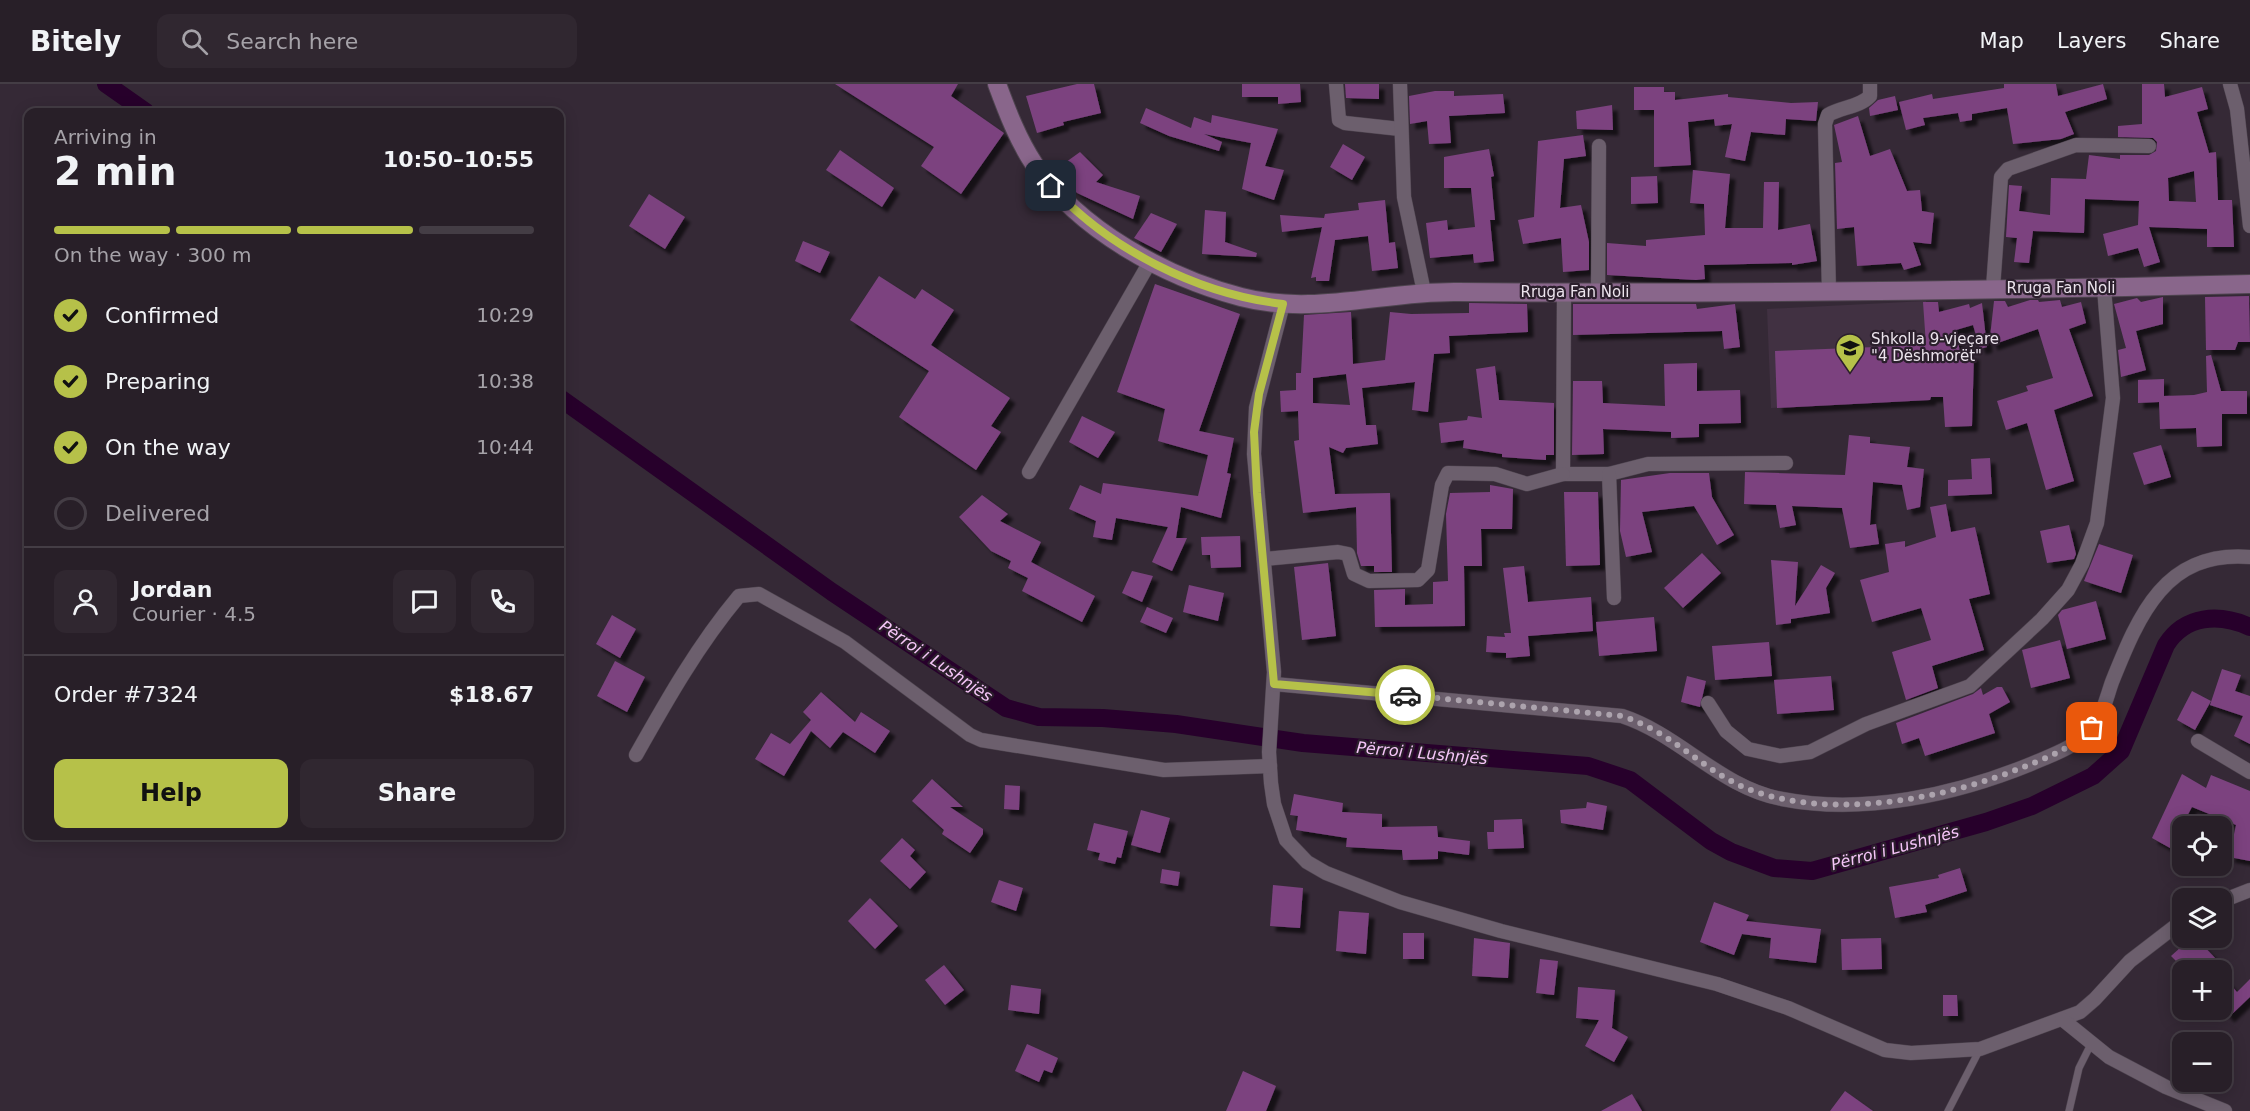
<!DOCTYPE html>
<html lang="en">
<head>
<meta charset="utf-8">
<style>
	body { margin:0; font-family:"DejaVu Sans",sans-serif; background:#302730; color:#f1f3f6; height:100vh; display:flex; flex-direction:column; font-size:22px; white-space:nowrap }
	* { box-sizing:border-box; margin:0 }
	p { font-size:20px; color:#a5a2a8 }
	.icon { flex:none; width:33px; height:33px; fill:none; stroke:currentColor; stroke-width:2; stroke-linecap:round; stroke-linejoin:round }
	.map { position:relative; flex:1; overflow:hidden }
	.panel { position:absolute; left:24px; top:24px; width:540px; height:732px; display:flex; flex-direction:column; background:#281f28; border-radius:12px; box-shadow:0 3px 15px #0003,0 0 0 2px #443d45 }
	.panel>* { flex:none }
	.tools { position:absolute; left:2172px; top:732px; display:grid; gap:12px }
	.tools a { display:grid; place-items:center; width:60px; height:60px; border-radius:12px; background:#281f28; box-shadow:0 3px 15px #0003,0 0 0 2px #443d45; font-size:30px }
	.pin { position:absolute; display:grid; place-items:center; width:51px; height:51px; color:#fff; margin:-26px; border-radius:12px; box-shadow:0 3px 9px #0006 }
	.courier { position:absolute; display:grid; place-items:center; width:60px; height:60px; margin:-30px; border:4px solid #b6c149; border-radius:50%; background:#fff; color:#222; box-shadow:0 2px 8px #0007 }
	.summary em { font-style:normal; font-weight:700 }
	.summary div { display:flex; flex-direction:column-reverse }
	.summary { display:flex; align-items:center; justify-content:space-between; height:102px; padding:0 30px }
	h1 { font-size:39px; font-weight:700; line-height:45px }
	.bar { display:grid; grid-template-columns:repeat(4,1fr); gap:9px 6px; align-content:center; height:72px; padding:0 30px }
	.bar i { height:8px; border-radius:4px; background:#443d45 }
	.bar .selected { background:#b6c149 }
	.bar p { grid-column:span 4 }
	.line { display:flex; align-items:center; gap:15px; padding:0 30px; border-top:2px solid #443d45 }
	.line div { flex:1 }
	.round { display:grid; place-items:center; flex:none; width:63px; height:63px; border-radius:12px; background:#302730 }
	ol { padding:0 30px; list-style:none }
	li { display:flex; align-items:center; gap:18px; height:66px }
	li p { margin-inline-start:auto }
	li .icon { padding:6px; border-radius:50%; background:#b6c149; color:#111; stroke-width:4 }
	li:last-child { color:#a5a2a8 }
	li i { width:33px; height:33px; border:3px solid #443d45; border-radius:50% }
	.button { display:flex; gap:12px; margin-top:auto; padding:12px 30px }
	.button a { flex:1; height:69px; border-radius:12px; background:#b6c149; color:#111; font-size:24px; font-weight:700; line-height:69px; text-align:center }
	.button a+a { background:#302730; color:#f1f3f6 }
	header { display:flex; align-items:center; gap:36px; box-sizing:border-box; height:84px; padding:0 30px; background:#281f28; border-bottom:2px solid #443d45 }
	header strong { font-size:28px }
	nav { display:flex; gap:33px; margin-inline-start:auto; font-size:21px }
	.search { width:420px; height:54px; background:#302730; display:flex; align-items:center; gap:15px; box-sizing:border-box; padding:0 21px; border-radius:12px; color:#a5a2a8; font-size:22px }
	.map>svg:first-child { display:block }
</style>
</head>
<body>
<header>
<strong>Bitely</strong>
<div class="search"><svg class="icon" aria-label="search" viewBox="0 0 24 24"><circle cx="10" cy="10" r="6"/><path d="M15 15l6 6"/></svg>Search here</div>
<nav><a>Map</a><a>Layers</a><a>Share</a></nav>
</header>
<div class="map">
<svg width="2250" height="1027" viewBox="0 0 2250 1027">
	<defs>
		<filter id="shadow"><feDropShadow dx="5.5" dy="5.5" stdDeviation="1.5" flood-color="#0009"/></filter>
	</defs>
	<rect width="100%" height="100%" fill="#352936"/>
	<path fill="#413142" d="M1926,217l5,99 -160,8 -4,-99z"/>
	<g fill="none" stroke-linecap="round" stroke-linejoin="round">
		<g stroke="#27002b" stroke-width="18">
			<path d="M106,0l40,28"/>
			<path d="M560,314l272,194 174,116 33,9 64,1 73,6 127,19 285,23 42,14 81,61 20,11 43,16 38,3 174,-49 46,-16 61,-30 28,-25 45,-106c19,-30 53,-32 84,-18"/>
		</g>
	</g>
	<g fill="#7b437f" fill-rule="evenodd" filter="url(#shadow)">
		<path d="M835,0h123l-7,12 53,37 -43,61 -40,-28 13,-19z"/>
		<path d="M1077,0h17l7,29 -38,9 1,3 -27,8 -11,-37z"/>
		<path d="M1242,0h58l1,18 -23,2v-7h-36z"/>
		<path d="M1345,0h34v15l-33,-1z"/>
		<path d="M2004,0h52l2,12 45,-12 4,15 -42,13 9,22 -13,5 -48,5 -6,-36 -35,6v6l-12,2 -2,-9 -35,5 2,7 -19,5 -7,-28 33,-8 1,5 71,-11z"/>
		<path d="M2142,0h22l1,13 37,-10 6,22 -11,3 12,41 7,-1 2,48h14l2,47h-27v-18l-58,-2 11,35 -16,5 -6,-19 -30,8 -5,-22 35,-9 1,-24 -54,-2 -1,34 -51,-2 -4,32 -15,-1 3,-24 -11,-1 3,-52 13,1 -3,25 31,4 1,-37 35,1 3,-24 31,4v-4h29l7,-4 1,-9 -4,-4 -35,-1v-11l24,-2zM2194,87l2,31 -27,-1 -1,-23z"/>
		<path d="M1634,3h30v5h11v8l53,-6v3l63,6 27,-1 -2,19 -30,-2 -1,16 -34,-3 -6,29 -20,-4 7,-33 -17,2 -1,-7 -26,3 3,43 -37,2v-57h-20z"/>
		<path d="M1435,7h19v5l49,-2 2,19 -56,3 2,27 -22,1 -2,-23 -17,3 -1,-28z"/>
		<path d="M1895,12l3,14 -28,6 -1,-8 9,-8z"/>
		<path d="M1612,21l1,25 -36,-1 -1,-18z"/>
		<path d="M1146,24l45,20 3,-11 17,6 1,-8 66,14 -13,37 19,4 -10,30 -32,-11 9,-46 -47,-9 18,8 -3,9 -50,-15 -29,-13z"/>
		<path d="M1858,32l12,40 20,-7 17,42 13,-1 2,21 12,2 -3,31 -18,-2 8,23 -17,5 -3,-7 -44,3 -3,-39 -17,2 -2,-66 7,-1 -8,-37z"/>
		<path d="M1583,51l3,21 -22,3 -4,49 21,-3 8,37v28l-26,2 -2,-34 -38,6 -5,-24 16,-3 4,-76z"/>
		<path d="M1343,60l22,13 -13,23 -22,-13z"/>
		<path d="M1489,65l5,27 -3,1 4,43h-5l4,41 -20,2 -1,-9 -43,4 -4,-35 21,-3 1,10 27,-3 -4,-39h-27v-31z"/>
		<path d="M840,66l54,38 -12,19 -56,-37z"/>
		<path d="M1080,68l23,23 -7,7 44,14 -7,23 -56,-26 -22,-23z"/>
		<path d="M1693,86l37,4 -5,54h38l1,-46h15l-1,48 32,-6 7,37 -25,4v-2l-88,2 1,14 -9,1 -89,-5v-32l39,3v-6l59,-5 -1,-31 -14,-1z"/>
		<path d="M1657,92l1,27 -27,1v-27z"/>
		<path d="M649,110l36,23 -20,32 -36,-23z"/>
		<path d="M1385,116l4,43 6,-1 3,26 -26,3 -4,-35 -33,4 -6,41h-13v-4l-5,1 11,-51 -40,5 -2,-17 44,3 1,-4 34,-4 -1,-7z"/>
		<path d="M1205,126l21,2 -1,30 32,11 -1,4 -54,-3z"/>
		<path d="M1151,129l26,11 -16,28 -27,-14z"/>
		<path d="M803,157l27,11 -10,21 -25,-12z"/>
		<path d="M879,192l36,23 7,-10 32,21 -23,35 79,53 -19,28 10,6 -25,38 -77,-53 30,-46 -79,-51z"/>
		<path d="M1155,200l85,30 -41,117 35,7 -7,35 4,1 -10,44 -40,-11 -5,31h11l-15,33 -20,-9 16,-35 -52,-9 -4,22 -19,-3 3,-16 -27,-12 11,-24 21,9 2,-11 95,13 10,-41 -50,-14 7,-32 -48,-17z"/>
		<path d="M2249,212l1,46h-12l-3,8h-29l-1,-53z"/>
		<path d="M2163,213v27l-27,7 10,39 -25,7 -3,-27 8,-2 -12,-44 23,-6 4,4z"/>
		<path d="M2030,216h8l1,2 21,-2 2,7 19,-5 5,21 -17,6 24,67 -39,14 20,71 -28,9 -19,-67 -21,7 -9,-29 31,-10 -2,-5 27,-8 -15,-49 -46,16 -2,-8 4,-36h11l3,6z"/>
		<path d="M1923,218h15l1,10 30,-8 1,4 12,-5 5,44 -7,2 -7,-24 -17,5 5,28 13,-4 -2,72 -27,1 -2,-30h-12l-1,3 -153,8 -2,-57 151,-6z"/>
		<path d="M1469,219l58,1 1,28 -79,4 1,17 -16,1 -6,58 -16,-2 3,-28 -53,6 4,37h10l2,19 -32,4 -3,5 -14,-6 6,47 55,-1 2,79h-18v-6h-13l-4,-13 -1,-46 -53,6 -9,-72 5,-1 -1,-29 -17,1 -1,-21 16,-1v-17h5l3,-58 47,-3 2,52 32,-4 5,-48 21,2 58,-1zM1346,290l4,31 -37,-2v-25z"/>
		<path d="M1573,220h123l1,5 38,-5 5,43 -16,2 -2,-18 -149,4z"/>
		<path d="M2211,271l10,36h26v23h-25v32l-25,1 -1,-19 -36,1 -1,-27 -21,1v-23l26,-1v17l30,-1 13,-3 -1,-36z"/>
		<path d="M1697,279v28l43,-1 1,33 -42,1v13l-28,1v-6l-68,-3 1,25 -32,1 1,-74h29l1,22 62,3 -1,-42z"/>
		<path d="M1495,282l4,34 55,3v52h-8v5l-44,-3v-3l-39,-6 1,-8 -23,3 -2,-20 28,-3 1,-4 14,2 -6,-49z"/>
		<path d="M1082,332l33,16 -17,26 -29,-16z"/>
		<path d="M1849,351l21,2v6l40,4 -3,20 17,2 -4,38 -13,3 -5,-25 -29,-3 -3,43 6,-1 3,20 -29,4 -8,-40 -50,-2 4,19 -16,3 -4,-23 -32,-1 1,-32 100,3z"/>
		<path d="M2161,361l10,32 -27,8 -11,-32z"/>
		<path d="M1990,374l2,36 -44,2v-16l24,-1 -1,-20z"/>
		<path d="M1670,389h39l3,24 22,38 -17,10 -23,-39 -52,6 10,40 -26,5 -6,-26 1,-51z"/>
		<path d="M1490,401l23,4 -1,40h-31l1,37h-18l1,60 -90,1 -1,-37 31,-1v16l28,-1v-22l15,-1 -2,-67 4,-21 40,-1z"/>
		<path d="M1564,408h34l2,73 -34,1z"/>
		<path d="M982,411l26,19 -8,7 41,21 -10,20 64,34 -13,26 -60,-31 6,-13 -20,-10 3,-7 -20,-10 -32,-34z"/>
		<path d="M1946,420l5,28 24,-5 15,67 -21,5 15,51 -52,16 6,22 -32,12 -14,-48 39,-12 -10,-32 -49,14 -12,-42 29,-8 -4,-28 20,-3v6l31,-10 -6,-30z"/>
		<path d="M2069,441l7,29 -2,5 -27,4 -7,-32z"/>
		<path d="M1240,452l1,31 -30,1 -1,-13h-8l-1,-18z"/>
		<path d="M2099,460l34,11 -12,38 -37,-12z"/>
		<path d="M1702,469l19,20 -38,35 -19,-20z"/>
		<path d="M1771,476l27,2 -3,44 26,-41 14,8 -9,15 4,25 -39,6v4l-15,2z"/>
		<path d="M1328,479l8,73 -34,4 -8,-73z"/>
		<path d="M1524,482l4,36 63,-5 2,34 -65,5 2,20 -24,2v-5l-20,-1 1,-16 18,1 -1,-4h7l-8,-65z"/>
		<path d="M1132,487l21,5 -11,26 -20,-9z"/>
		<path d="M1189,501l35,8 -6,28 -35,-9z"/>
		<path d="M2096,517l10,38 -39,10 -9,-34 4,-5z"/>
		<path d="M1147,523l26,11 -7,15 -26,-11z"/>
		<path d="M612,531l24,14 -16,29 -24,-14z"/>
		<path d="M1654,533l3,34 -58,5 -3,-34z"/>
		<path d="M2060,556l10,38 -39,10 -9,-38z"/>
		<path d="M1769,558l3,34 -57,4 -3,-34z"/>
		<path d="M615,577l30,16 -18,35 -30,-16z"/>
		<path d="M2222,585l19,6 -6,16 15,5v48l-16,-8 9,-20 -33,-11z"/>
		<path d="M1687,592l19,5 -6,26 -19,-5z"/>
		<path d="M1831,592l3,34 -57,4 -3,-34z"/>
		<path d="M1997,603h5l8,15 -21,12 6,19 -70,23 -6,-18 -17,6 -6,-21 77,-29 8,-6 2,7z"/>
		<path d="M2192,607l19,10 -16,29 -18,-10z"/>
		<path d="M821,608l34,30 6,-10 29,19 -15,22 -32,-21 -13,16 -19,-17 -27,45 -29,-17 16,-26 19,11 21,-24 -8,-8z"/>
		<path d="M2182,690l24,14 5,-13 39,16v70l-21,-4 7,-32 -44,-18 -22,41 -18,-10z"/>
		<path d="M932,695l31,28h-13l33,22v5l-13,19 -28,-19 2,-4 -32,-29z"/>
		<path d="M1005,701l15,1 -1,24 -15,-1z"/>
		<path d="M1294,710l49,9 -1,9 40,2v13l55,-1 1,11 32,4 -1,14 -31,-4v8l-35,1 -1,-10 -56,-3 1,-9 -51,-8 2,-14 -8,-1z"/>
		<path d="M1587,718l20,4 -4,24 -42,-7 -1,-13 26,-2z"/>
		<path d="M1141,726l29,8 -10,35 -29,-8z"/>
		<path d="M1522,735l2,29 -36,1 -1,-17h7v-12z"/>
		<path d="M1094,739l34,8 -7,27 -4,-1 -2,7 -17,-4 2,-7 -13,-3z"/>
		<path d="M902,754l13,12 -5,6 16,16 -16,17 -30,-28z"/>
		<path d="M1960,784l7,23 -42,14 2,7 -32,6 -6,-31 50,-9 -1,-3z"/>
		<path d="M1162,785l18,3 -2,14 -18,-3z"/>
		<path d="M999,796l24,8 -7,23 -25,-9z"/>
		<path d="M1273,801l30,3 -3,40 -30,-2z"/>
		<path d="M870,814l28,28 -23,23 -27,-28z"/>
		<path d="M1714,818l35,13 -3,6 75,8 -5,34 -47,-5 2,-20 -29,-4 -8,21 -34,-13z"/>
		<path d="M1339,827l30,2 -3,41 -30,-3z"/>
		<rect x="1403" y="849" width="21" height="26"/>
		<path d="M1474,854l36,5 -2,35 -36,-2z"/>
		<path d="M1881,854l1,31 -40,1 -1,-31z"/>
		<path d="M2191,854h5l23,24 -8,8h-26l-14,-14z"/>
		<path d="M1540,875l18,2 -4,34 -18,-2z"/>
		<path d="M944,881l20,25 -19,15 -20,-25z"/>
		<path d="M2222,891l15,17 13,-13v18l-21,20 -7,-8z"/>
		<path d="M1011,901l30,4 -2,25 -31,-4z"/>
		<path d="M1578,903l37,3 -3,38 16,9 -14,25 -29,-16 14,-26 -23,-2z"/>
		<path d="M1943,911h14l1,21h-15z"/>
		<path d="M1027,960l31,14 -6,15 -8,-3 -5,12 -24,-11z"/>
		<path d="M1243,987l33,15 -10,25h-40z"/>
		<path d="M1845,1007l28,20h-43z"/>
		<path d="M1632,1010l10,17h-41z"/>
	</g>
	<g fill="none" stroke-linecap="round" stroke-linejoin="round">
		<g stroke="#4e444f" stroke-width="8">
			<g id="lane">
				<path d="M1948,1027l32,-62"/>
				<path d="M2069,1027l10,-43 12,-24"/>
			</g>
		</g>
		<g stroke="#4e444f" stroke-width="15">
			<g id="street">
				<path d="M1336,0l3,36 6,3 55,6"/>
				<path d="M1400,0l4,113 20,95"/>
				<path d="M2230,0l7,25 13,117"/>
				<path d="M1993,204l8,-111 7,-8 68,-24 73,1"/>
				<path d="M1598,208l1,-146"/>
				<path d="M1829,208l-4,-168 3,-9c13,-8 32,-8 42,-19v-12"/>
				<path d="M1564,209l-1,181h46l39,-10 138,-1"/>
				<path d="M1283,220l-27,104 -2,46 20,218 -5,80 2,31 3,21 12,36 21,22 19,11 74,29 101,29 216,53 71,24 97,42 26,3 69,-4 100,-37 15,-13 35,-38 52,-40"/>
				<path d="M1029,388l122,-212"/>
				<path d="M1609,390l5,124"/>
				<path d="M1265,475l73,-7 10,2 6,20 15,7 49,-1 10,-10 14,-85 6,-12 47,1 32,10 36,-10"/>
				<path d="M1274,600l348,32c58,19 99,72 160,83 81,16 173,-4 249,-35 21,-9 47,-18 62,-36 10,-13 14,-32 19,-46 27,-67 53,-132 138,-125"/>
				<path d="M1708,619l18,28 22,18 32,7 30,-4 56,-28 104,-38 72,-67 26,-29 14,-26 15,-41 16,-125 -9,-110"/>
				<path d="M2198,657l52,31"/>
				<path d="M636,671c31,-55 62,-110 103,-159l20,-2 86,48 125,93 11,5 183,30 106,-4"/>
				<path d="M2222,817l28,-11"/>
				<path d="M2062,935l47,38 57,30 59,24"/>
			</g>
		</g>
		<g stroke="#4e444f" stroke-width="20">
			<path id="secondary" d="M997,0c10,27 21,56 37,80 45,66 131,113 207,133 72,19 143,-6 216,-5 264,2 529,-1 793,-8"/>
		</g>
		<use href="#lane" stroke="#6c5f6d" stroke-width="7"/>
		<use href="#street" stroke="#6c5f6d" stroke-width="14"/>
		<use href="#secondary" stroke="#89668b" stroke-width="18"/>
	</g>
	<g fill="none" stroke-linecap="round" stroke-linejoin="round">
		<path stroke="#aca3ad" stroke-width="6" stroke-dasharray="0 10.8" d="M1405,611l217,21c50,16 81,55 126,73 83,32 198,10 278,-23 23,-9 48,-19 66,-38"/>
		<path stroke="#b6c149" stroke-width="8" d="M1051,102c58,63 146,108 232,118l-24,90 -5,38 3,61 17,191 131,11"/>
	</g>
	<defs>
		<g id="school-pin" transform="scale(1.5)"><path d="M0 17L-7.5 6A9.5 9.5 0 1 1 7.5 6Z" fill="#b6c149" stroke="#2b1f2c"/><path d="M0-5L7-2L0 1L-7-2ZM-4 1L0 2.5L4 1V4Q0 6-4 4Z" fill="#111"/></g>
	</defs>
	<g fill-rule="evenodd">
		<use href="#school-pin" x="1850" y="264"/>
	</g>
	<g text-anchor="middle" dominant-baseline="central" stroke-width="4.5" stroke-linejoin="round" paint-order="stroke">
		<g font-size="15" fill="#ece4ed" stroke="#2b1f2c">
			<text x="2061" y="204">Rruga Fan Noli</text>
			<text x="1575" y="208">Rruga Fan Noli</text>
		</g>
		<g font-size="15" fill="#ece4ed" stroke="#2b1f2c" text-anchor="start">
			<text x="1871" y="255">Shkolla 9-vjeçare<tspan x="1871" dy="17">"4 Dëshmorët"</tspan></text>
		</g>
		<g font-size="16" font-style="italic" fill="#f6c6f9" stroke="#2b1f2c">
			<text transform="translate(936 577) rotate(34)">Përroi i Lushnjës</text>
			<text transform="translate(1422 669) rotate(5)">Përroi i Lushnjës</text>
			<text transform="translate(1895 764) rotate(-15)">Përroi i Lushnjës</text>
		</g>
	</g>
</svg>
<div class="tools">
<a><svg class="icon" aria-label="locate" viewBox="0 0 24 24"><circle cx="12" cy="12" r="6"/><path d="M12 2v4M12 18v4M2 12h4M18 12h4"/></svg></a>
<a><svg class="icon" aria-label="layers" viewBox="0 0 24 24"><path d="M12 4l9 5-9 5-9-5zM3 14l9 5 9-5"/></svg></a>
<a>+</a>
<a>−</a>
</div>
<div class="pin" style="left:2092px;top:644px;background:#ea580c"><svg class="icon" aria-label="bag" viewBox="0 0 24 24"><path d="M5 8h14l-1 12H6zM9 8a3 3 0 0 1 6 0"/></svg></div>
<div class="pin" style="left:1051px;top:102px;background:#1f2937"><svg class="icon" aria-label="home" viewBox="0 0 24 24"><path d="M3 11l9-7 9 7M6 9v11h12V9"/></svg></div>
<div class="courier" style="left:1405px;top:611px"><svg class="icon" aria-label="car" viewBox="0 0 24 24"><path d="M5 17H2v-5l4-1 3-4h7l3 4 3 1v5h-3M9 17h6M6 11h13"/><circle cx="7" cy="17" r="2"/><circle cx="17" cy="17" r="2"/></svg></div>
<section class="panel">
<div class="summary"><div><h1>2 min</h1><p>Arriving in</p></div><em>10:50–10:55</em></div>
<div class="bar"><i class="selected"></i><i class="selected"></i><i class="selected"></i><i></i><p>On the way · 300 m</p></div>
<ol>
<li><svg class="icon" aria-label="check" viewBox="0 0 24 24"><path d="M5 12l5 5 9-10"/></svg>Confirmed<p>10:29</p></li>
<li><svg class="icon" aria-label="check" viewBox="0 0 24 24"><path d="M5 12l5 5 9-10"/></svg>Preparing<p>10:38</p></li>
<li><svg class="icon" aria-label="check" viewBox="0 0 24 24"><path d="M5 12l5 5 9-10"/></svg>On the way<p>10:44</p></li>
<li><i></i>Delivered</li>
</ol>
<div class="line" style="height:108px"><a class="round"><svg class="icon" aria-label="person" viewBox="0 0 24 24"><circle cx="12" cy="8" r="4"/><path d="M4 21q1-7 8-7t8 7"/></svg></a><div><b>Jordan</b><p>Courier · 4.5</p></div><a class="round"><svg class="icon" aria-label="chat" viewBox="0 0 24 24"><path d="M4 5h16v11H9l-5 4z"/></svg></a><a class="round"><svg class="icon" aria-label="phone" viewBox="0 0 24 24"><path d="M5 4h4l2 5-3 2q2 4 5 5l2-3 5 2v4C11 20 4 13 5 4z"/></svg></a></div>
<div class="line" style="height:78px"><div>Order #7324</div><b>$18.67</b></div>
<div class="button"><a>Help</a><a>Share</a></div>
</section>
</div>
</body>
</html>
